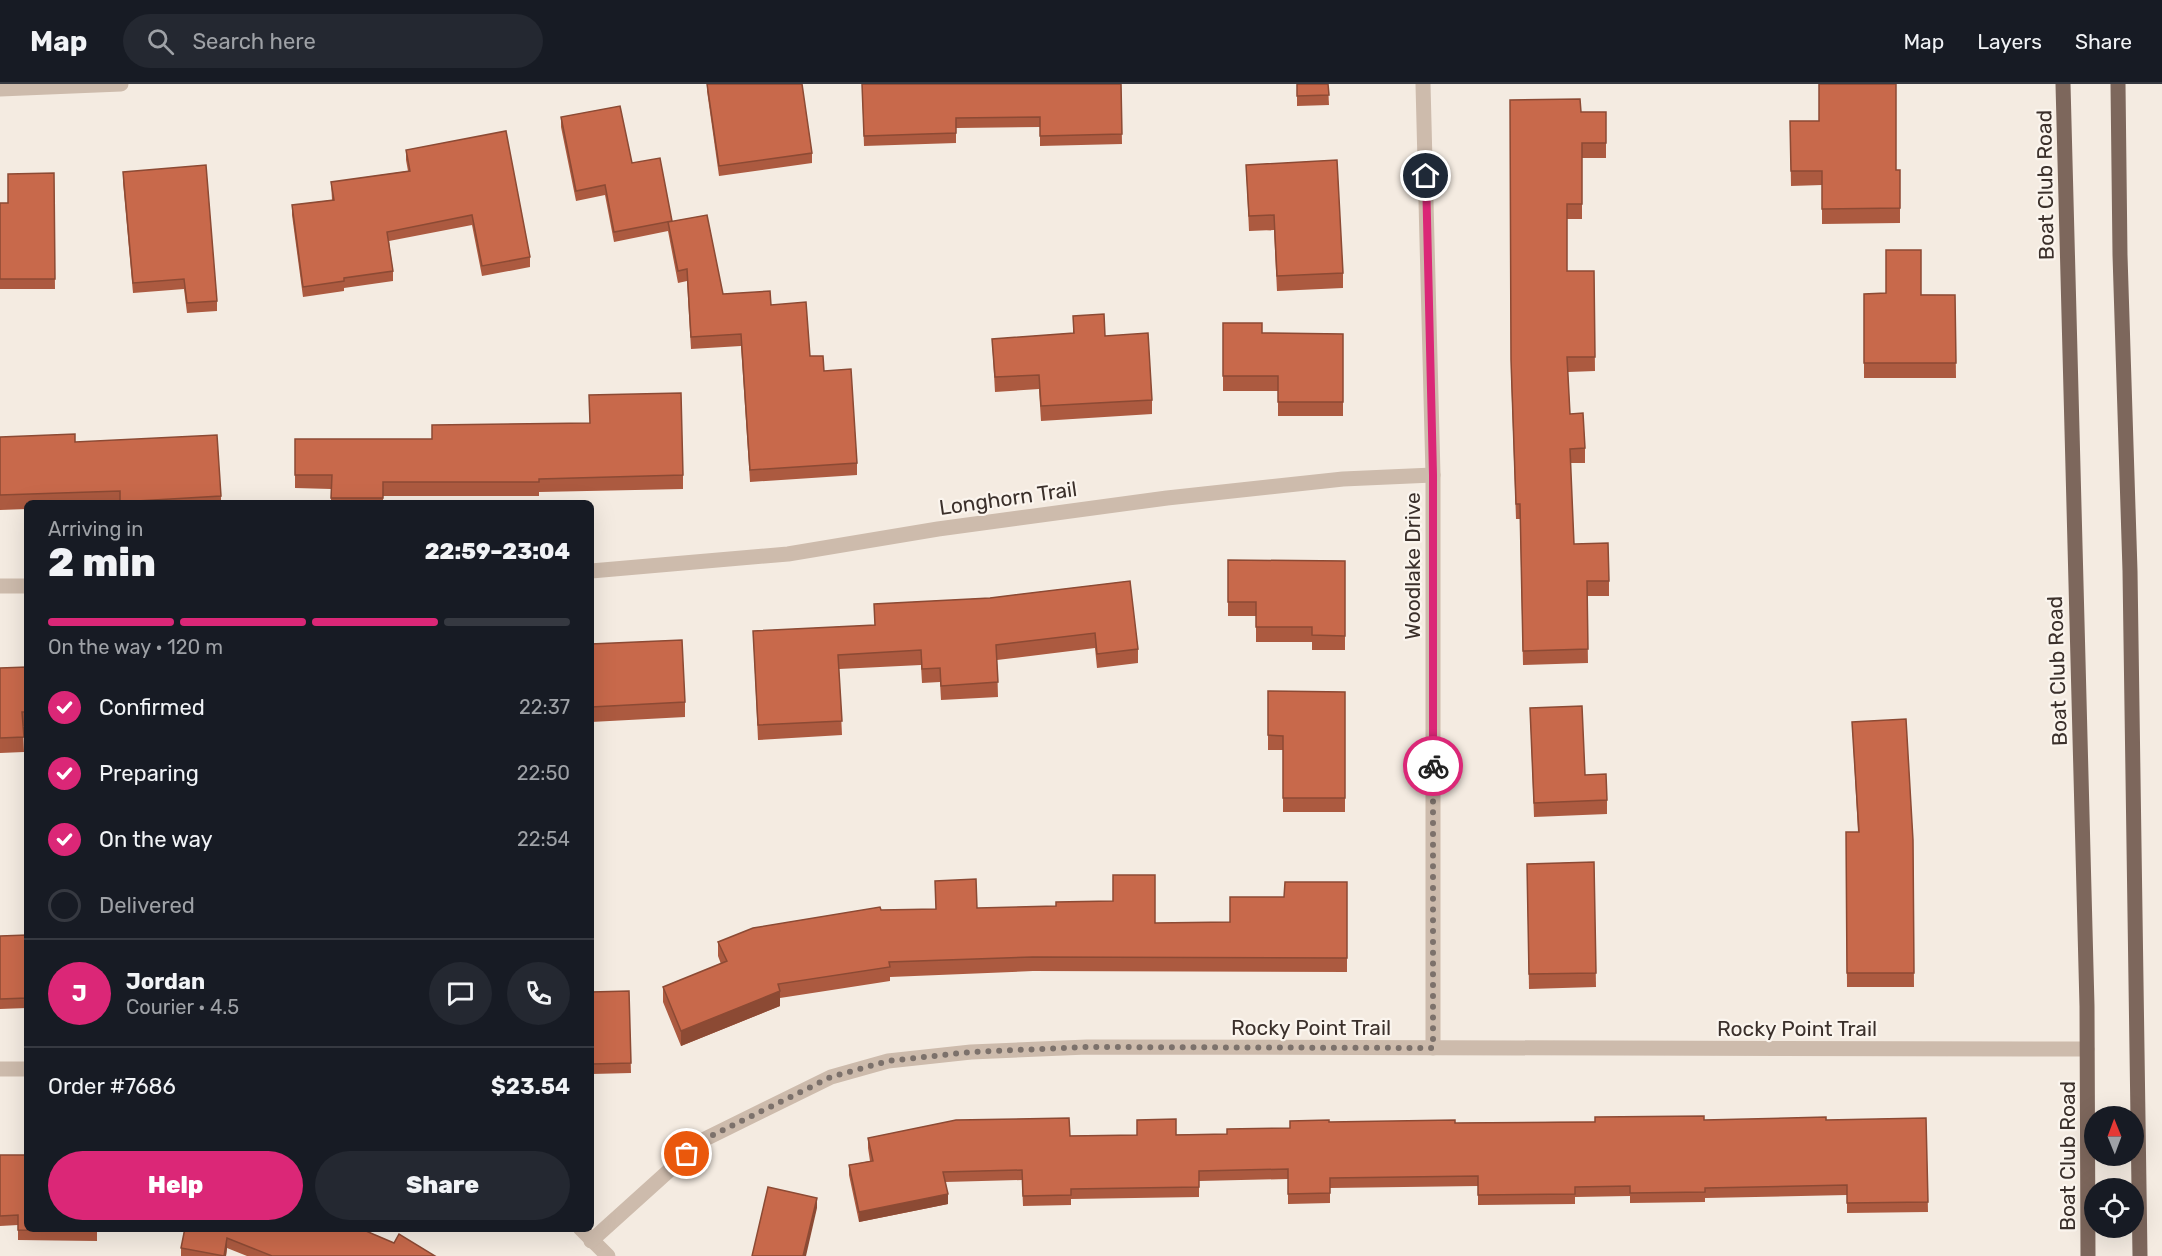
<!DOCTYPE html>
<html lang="en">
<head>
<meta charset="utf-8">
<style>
	body { margin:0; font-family:Rubik,sans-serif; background:#242831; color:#f1f3f6; height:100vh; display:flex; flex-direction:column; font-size:22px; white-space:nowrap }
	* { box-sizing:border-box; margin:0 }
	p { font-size:20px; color:#9ea1a6 }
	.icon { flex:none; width:33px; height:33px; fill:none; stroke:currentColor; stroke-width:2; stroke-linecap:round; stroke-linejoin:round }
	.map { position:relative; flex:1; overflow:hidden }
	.side { position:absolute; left:24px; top:416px; width:570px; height:732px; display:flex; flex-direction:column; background:#171b24; border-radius:9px; box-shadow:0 6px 24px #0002 }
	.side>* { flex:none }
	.needle { width:39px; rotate:359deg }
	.controls { position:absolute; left:2084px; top:1022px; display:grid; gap:12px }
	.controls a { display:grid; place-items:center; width:60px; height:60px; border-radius:50%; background:#171b24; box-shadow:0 6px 24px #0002; font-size:30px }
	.pin { position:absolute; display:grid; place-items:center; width:51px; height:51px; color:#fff; margin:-26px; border:3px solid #fff; border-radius:50%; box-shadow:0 2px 6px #0007 }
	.courier { position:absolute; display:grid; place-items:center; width:60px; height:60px; margin:-30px; border:4px solid #db2777; border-radius:50%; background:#fff; color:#222; box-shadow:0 2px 8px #0007 }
	.head em { font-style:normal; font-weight:800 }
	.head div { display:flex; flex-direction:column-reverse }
	.head { display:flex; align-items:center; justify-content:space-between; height:102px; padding:0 24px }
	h1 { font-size:39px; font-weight:800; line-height:45px }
	.bar { display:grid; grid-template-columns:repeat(4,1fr); gap:9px 6px; align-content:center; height:72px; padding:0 24px }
	.bar i { height:8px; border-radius:4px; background:#363941 }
	.bar .current { background:#db2777 }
	.bar p { grid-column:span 4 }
	.line { display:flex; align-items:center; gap:15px; padding:0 24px; border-top:2px solid #363941 }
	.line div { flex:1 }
	.round { display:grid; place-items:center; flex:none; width:63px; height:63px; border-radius:32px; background:#242831 }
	ol { padding:0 24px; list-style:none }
	li { display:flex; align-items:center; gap:18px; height:66px }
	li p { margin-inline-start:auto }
	li .icon { padding:6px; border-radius:50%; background:#db2777; color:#fff; stroke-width:4 }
	li:last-child { color:#9ea1a6 }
	li i { width:33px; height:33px; border:3px solid #363941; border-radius:50% }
	.action { display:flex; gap:12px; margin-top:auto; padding:12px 24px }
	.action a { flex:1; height:69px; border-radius:36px; background:#db2777; color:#fff; font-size:24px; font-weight:800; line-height:69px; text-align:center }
	.action a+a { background:#242831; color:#f1f3f6 }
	header { display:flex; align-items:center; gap:36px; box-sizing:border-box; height:84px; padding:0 30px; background:#171b24; border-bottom:2px solid #363941 }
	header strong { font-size:28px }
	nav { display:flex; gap:33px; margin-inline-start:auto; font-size:21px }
	.search { width:420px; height:54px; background:#242831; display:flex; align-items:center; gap:15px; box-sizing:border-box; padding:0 21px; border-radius:33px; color:#9ea1a6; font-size:22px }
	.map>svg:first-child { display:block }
</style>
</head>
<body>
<header>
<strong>Map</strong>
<div class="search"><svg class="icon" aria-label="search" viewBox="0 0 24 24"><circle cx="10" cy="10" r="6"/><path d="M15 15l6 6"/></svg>Search here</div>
<nav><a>Map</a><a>Layers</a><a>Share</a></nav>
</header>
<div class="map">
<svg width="2162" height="1172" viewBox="0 0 2162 1172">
	<rect width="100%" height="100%" fill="#f4ebe1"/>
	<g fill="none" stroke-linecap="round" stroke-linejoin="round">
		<g stroke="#cdbbac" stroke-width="15">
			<path d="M1423,0l10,391v573"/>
			<path d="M0,5l121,-5"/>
			<path d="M591,487l197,-17 150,-25 229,-31 176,-19 90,-4"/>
			<path d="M0,502h27"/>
			<path d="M0,985h27"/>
			<path d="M580,1144l28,28"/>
			<path d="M591,1157l112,-101 128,-63 57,-16 83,-9 116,-5 1000,2"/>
		</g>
		<g stroke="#7d675c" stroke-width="15">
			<path d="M2063,0l24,922 1,250"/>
			<path d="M2118,0l2,171 10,316 10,685"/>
		</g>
	</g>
	<g fill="#ac5a40">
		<path d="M707,0l105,69v10l-93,13 -12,-85z"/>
		<path d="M862,0h259l1,60 -82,2v-19l-84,1v15l-92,3z"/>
		<path d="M1297,0h31l1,21 -32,1z"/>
		<path d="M1510,16l71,12h25v46h-24v61h-15v52h27l1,100 -27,1 2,42 15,34v15h-15l4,81 35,37v15h-22l1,67 -65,2 -3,-146h-4l-5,-145z"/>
		<path d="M561,33l71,46 91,131 48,11 39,51 14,15 33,92v12l-107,7 -9,-136 -50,3 -4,-68 -9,2 -10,-52 -54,11 -9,-47 -29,6 -15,-74z"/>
		<path d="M1790,37l106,49h4v53l-78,1v-39l-31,1z"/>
		<path d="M406,66l124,107v10l-48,9 -10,-51 -83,16 4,30v10l-49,7v3l-41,6 -11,-82v-10l40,-5 -1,-18 77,-11 -2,-11z"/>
		<path d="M1246,81l97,108v15l-66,3 -3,-61 -25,1z"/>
		<path d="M123,88l94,129v10l-30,2 -3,-24 -51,4 -10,-111z"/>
		<path d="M54,89l1,116h-55v-86h8z"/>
		<path d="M1864,210l91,1 1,83h-92z"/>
		<path d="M1073,232l32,20 47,64v14l-111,7 -2,-32 -44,3 -3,-53 81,-6z"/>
		<path d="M1223,239l39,10 81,1v82h-65v-25h-55z"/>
		<path d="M0,353l75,5 146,54v6h-194v7l-27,1z"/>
		<path d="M295,355l388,36v14l-144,3v4h-156v6h-52v-13l-36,-1z"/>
		<path d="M1228,476l117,1v89h-33v-8h-56v-26h-28z"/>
		<path d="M1130,497l8,68v14l-41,5 -2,-20 -98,12 1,37 -57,3 -1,-18 -18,1 -1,-18 -82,4 3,66 -84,5 -5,-109 122,-6 -1,-21 116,-6z"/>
		<path d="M591,560l94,58v15l-94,5z"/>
		<path d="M27,583v59h-4l1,26 -24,1v-85z"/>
		<path d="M1268,607l77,1v120h-62v-62h-15z"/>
		<path d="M1530,624l55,67 22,25v14l-73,3z"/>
		<path d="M1852,638l61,118 1,147h-67l-1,-155h12z"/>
		<path d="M1594,778l2,125 -67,2 -2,-125z"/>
		<path d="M935,797l42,27 178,15 75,-1 54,-25 63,-15v90l-314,-1 -143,6v4l-110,17v8l-99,40 -18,-44v-15l58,-23 -3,-8v-14l163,-32 55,-1z"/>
		<path d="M27,851v73l-27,1v-73z"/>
		<path d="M629,907l2,82 -39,1 -1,-21z"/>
		<path d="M1926,1034l2,94 -81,1v-18l-142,3v4l-75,1v-7l-55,1v7l-97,1v-19l-148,2v15l-42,1v-25l-89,2v16l-128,2v6l-48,1 -1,-26 -77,2 3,22 -89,18 -10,-47v-10l21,-4 -2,-13v-10l359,-4 63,-6 39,-6 126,1 249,-3h122z"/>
		<path d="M0,1071l97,73v13l-79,-1v-15l-18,1z"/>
		<path d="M166,1144h193l35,15 41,13h-188l-20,-8 -1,8h-45v-8l3,-16z"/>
	</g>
	<g fill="#8c4a34">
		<path d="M780,907v15l-99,40v-15z"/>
		<path d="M948,1110v10l-89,18v-10z"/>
		<path d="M817,1114v10l-11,48h-3z"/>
		<path d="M227,1154v10l-1,8h-2z"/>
	</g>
	<g fill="#c8694b" stroke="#8c4a34" stroke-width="1.5">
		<path d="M707,0h95l10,69 -93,13z"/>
		<path d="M862,0h259l1,50 -82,2v-19l-84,1v15l-92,3z"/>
		<path d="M1297,0h31l1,11 -32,1z"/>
		<path d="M1819,0h77v86h4v38l-78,1v-38h-31l-1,-50h29z"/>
		<path d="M1580,15l1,13h25v31h-24v61h-15v67h27l1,86h-28l3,57 13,-1 2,35 -15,1 4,95 34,-1 1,38h-22l1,68 -65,2 -3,-147h-4l-5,-144 -1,-260z"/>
		<path d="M620,22l12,57 28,-5 12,63 -58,11 -9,-47 -29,6 -15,-74z"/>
		<path d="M506,47l24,126 -48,9 -10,-51 -85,17 6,39 -49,7v3l-41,6 -11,-82 42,-5 -3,-18 79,-11 -4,-21z"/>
		<path d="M1337,76l6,113 -66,3 -3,-61 -25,1 -3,-51z"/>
		<path d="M206,81l11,136 -30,2 -3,-24 -51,4 -10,-111z"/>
		<path d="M54,89l1,106h-55v-76h8v-29z"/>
		<path d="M707,131l16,79 47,-3 1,14 35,-3 4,54h13l1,15 27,-2 6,94 -107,7 -9,-136 -50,3 -4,-68 -9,2 -10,-49z"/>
		<path d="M1886,166h35v45h34l1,68h-92v-69l22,-1z"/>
		<path d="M1104,230l1,22 43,-3 4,67 -111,6 -2,-31 -44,2 -3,-38 82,-6 -1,-17z"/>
		<path d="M1223,239h39v10l81,1v68h-65v-26h-55z"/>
		<path d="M681,309l2,82 -144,4v3h-156v16h-52l1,-23h-37v-36h137v-14l158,-2 -1,-28z"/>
		<path d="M75,350v8l142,-7 4,61 -101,6v-11l-120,4v-58z"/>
		<path d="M1228,476l117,1v75l-33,-1v-8h-56v-25h-28z"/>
		<path d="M1130,497l8,68 -41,5 -2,-21 -99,12 2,37 -57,4 -1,-18 -18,1 -1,-19 -83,5 4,66 -84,4 -5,-94 122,-6 -1,-21 116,-6z"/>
		<path d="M682,556l3,62 -94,5v-63z"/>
		<path d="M27,583v45h-5l2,25 -24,1v-70z"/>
		<path d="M1268,607l77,1v106h-62v-62l-15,-1z"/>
		<path d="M1582,622l3,69 21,-1 1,26 -73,3 -4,-95z"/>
		<path d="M1906,635l7,121 1,133h-67l-1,-141h13l-7,-110z"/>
		<path d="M1594,778l2,111 -67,1 -2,-110z"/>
		<path d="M1113,791h42v48l75,-1v-25h54l1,-15h62v76l-314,-1 -144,5 1,5 -112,17 2,7 -99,40 -18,-44 64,-26 -9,-19 35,-14 127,-21 1,3 55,-1 -1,-28 41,-2 1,29 79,-2v-4l57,-1z"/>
		<path d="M27,851v63l-27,1v-63z"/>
		<path d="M629,907l2,72 -39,1 -1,-72z"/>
		<path d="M1704,1032v4l122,-3v3l100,-2 2,84 -81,1v-18l-142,3v4l-75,1v-7l-55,1v7l-97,1v-19l-148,2v15l-42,1v-25l-89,2v16l-128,2v6l-48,1 -1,-26 -79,2 5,22 -89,18 -10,-47 24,-4 -5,-23 88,-18 113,-2 1,18 67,-1v-15l39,-1v16l51,-1v-5l63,-1v-7l39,-1v2l126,-2v3l140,-1v-5z"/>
		<path d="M0,1071h27v73h70v3l-79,-1v-15l-18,1z"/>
		<path d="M768,1103l49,11 -14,58h-51z"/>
		<path d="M185,1144h174l35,15 5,-9 36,22h-163l-45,-18 -3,18 -43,-8z"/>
	</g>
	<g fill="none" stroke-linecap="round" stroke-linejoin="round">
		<path stroke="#7c716b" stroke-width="6" stroke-dasharray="0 10.8" d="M687,1070l16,-14 128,-63 57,-16 83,-9 116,-5 346,1v-282"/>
		<path stroke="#db2777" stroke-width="8" d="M1426,92l7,299v291"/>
	</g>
	<g text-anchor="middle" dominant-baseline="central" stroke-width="4.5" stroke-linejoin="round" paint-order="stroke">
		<g font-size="21" fill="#3b302b" stroke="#fbf5ee">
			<text transform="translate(2045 101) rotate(-91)">Boat Club Road</text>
			<text transform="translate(1008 414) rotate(-8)">Longhorn Trail</text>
			<text transform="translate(1412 482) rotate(-90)">Woodlake Drive</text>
			<text transform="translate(2057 587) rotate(-92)">Boat Club Road</text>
			<text x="1311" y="943">Rocky Point Trail</text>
			<text x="1797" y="944">Rocky Point Trail</text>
			<text transform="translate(2067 1072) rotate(-90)">Boat Club Road</text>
		</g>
	</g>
</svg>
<div class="controls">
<a><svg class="needle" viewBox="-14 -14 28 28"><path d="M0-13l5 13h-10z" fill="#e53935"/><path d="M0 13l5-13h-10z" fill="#9ea1a6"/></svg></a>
<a><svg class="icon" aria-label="locate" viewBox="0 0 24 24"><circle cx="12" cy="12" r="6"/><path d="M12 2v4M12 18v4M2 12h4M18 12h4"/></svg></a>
</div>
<div class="pin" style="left:687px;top:1070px;background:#ea580c"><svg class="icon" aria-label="bag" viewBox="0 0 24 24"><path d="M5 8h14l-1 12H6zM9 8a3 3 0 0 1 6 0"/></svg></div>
<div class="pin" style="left:1426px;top:92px;background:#1f2937"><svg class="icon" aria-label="home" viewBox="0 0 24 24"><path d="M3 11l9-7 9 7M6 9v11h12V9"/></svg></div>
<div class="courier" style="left:1433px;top:682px"><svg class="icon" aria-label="bike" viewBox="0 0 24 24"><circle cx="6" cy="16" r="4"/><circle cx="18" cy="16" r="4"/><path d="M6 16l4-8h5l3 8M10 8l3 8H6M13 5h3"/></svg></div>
<section class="side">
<div class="head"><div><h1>2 min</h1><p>Arriving in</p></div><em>22:59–23:04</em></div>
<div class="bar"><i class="current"></i><i class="current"></i><i class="current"></i><i></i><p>On the way · 120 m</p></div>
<ol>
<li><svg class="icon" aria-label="check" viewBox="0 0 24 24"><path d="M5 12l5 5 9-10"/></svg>Confirmed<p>22:37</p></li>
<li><svg class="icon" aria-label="check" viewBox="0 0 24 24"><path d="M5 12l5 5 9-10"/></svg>Preparing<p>22:50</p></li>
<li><svg class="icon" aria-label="check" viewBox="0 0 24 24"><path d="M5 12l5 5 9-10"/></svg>On the way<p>22:54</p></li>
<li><i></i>Delivered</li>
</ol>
<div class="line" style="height:108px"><b class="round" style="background:#db2777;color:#fff">J</b><div><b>Jordan</b><p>Courier · 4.5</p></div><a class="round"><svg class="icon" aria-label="chat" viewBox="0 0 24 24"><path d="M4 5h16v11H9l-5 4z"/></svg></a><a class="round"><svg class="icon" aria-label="phone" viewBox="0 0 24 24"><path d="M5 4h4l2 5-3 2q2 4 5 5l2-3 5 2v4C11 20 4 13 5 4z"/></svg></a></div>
<div class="line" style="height:78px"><div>Order #7686</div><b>$23.54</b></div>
<div class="action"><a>Help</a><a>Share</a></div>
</section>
</div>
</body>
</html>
